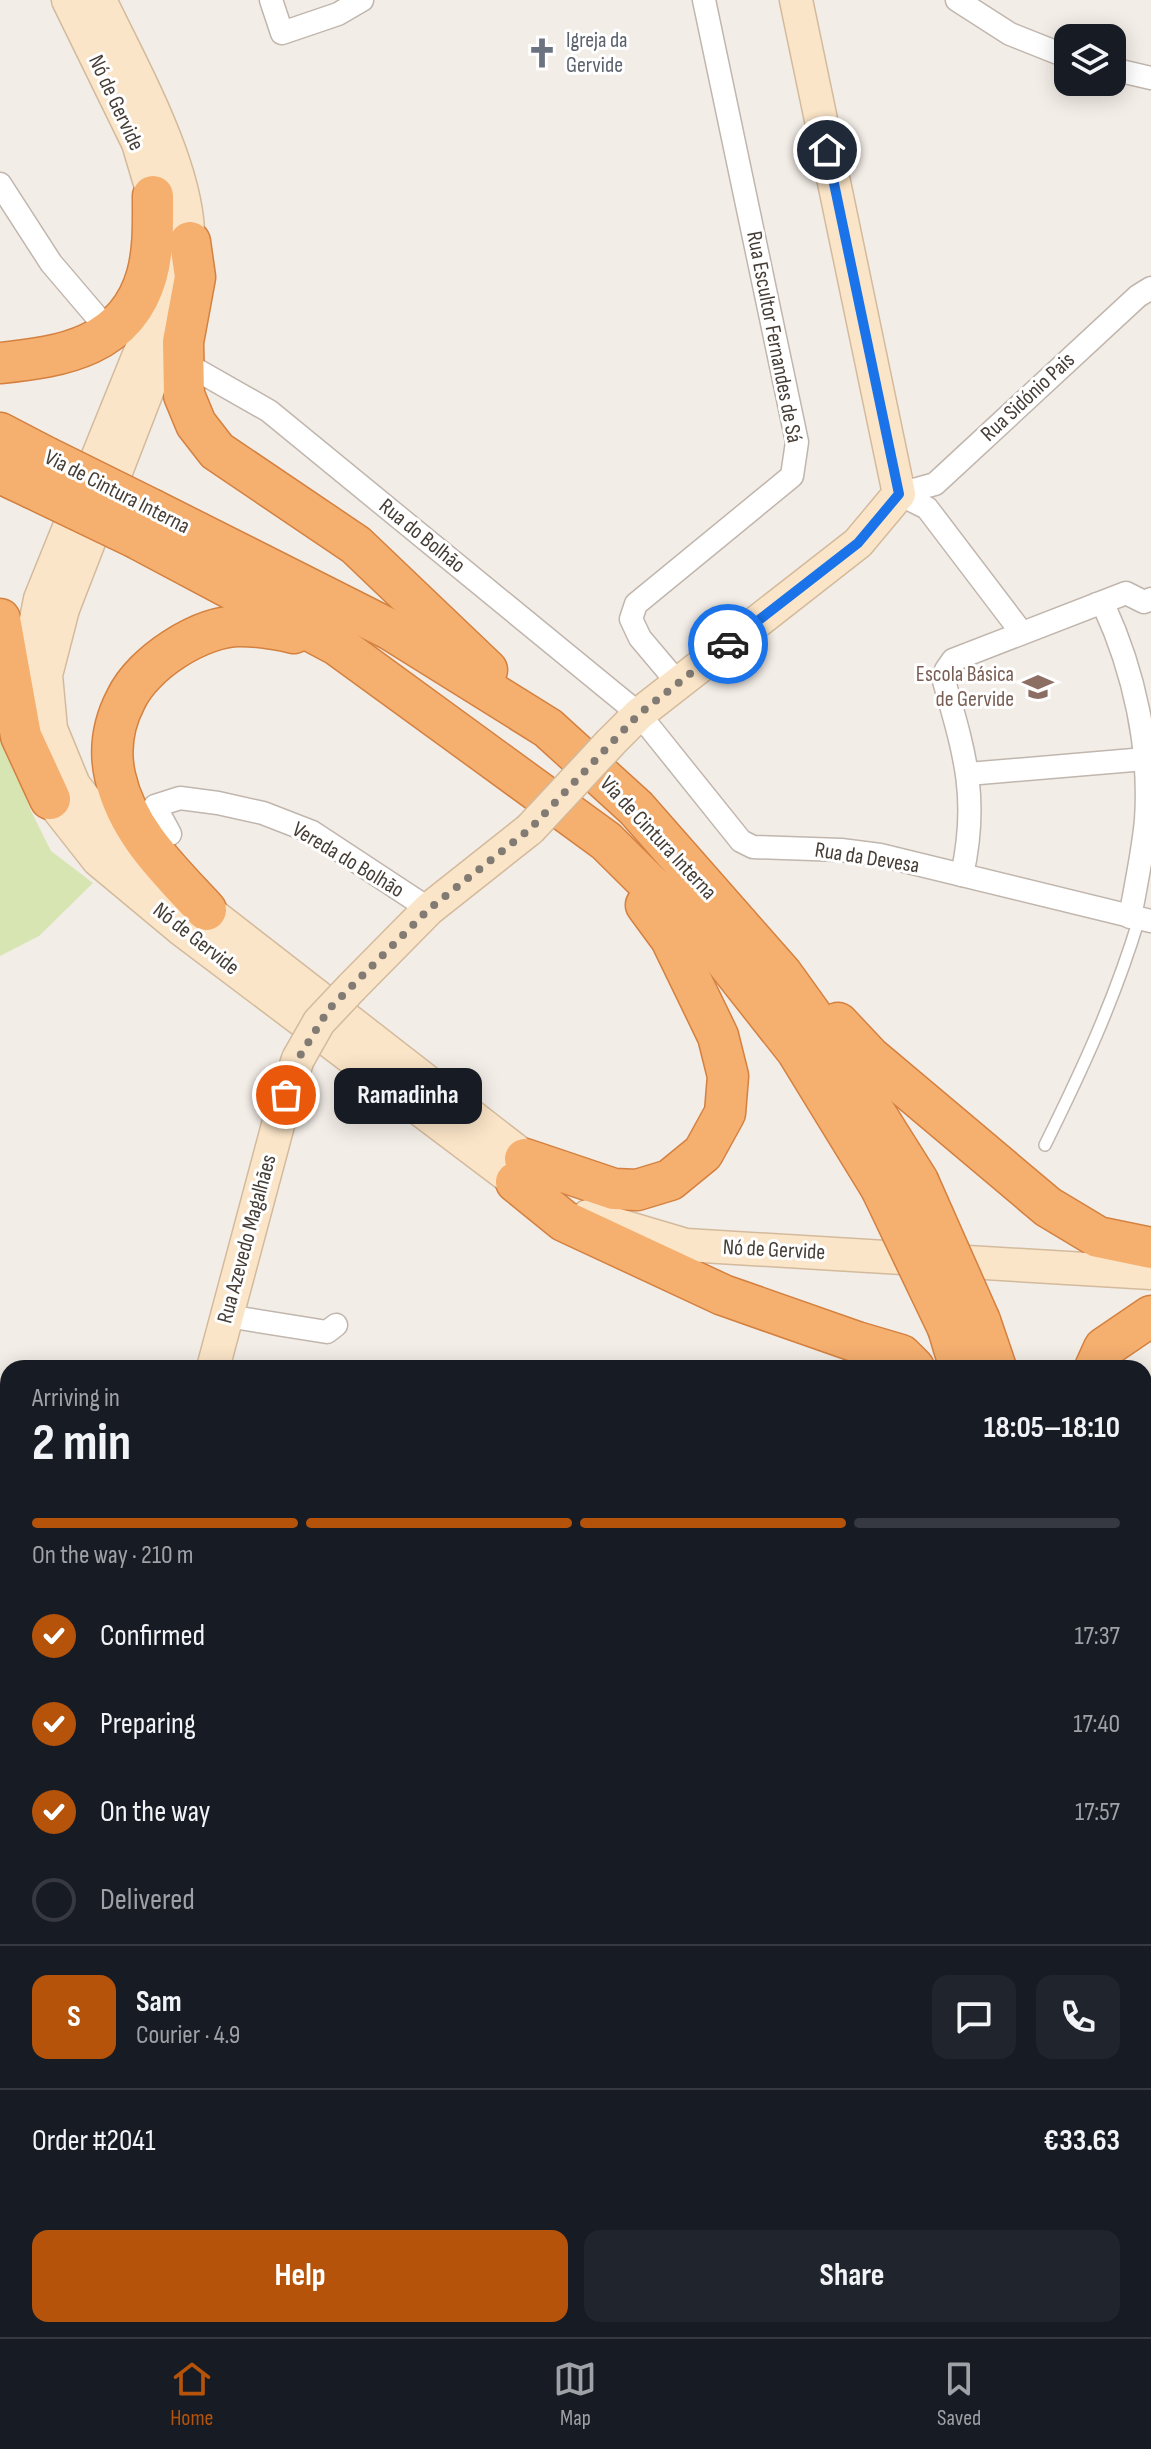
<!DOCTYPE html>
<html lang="en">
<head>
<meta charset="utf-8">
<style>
	body { margin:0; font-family:"Sofia Sans Condensed",sans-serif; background:#20242c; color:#f1f3f6; height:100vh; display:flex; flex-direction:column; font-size:30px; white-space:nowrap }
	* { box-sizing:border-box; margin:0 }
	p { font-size:26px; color:#9ea1a6 }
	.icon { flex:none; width:44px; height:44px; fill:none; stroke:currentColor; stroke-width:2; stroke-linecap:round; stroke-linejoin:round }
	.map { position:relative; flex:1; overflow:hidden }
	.panel { position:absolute; left:0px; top:1360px; width:1152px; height:978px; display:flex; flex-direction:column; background:#171b24; border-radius:24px 24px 0 0; box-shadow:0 4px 20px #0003 }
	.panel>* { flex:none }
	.fabs { position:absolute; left:1054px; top:24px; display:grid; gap:16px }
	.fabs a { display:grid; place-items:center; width:72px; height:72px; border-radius:16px; background:#171b24; box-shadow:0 4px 20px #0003; font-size:40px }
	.pin { position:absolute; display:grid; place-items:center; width:68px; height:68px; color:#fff; margin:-34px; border:4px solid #fff; border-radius:50%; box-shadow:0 2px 8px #0007 }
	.courier { position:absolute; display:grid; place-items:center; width:80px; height:80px; margin:-40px; border:6px solid #1a73e8; border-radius:50%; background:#fff; color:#222; box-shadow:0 2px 10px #0007 }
	.bubble { position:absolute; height:56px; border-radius:16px; background:#171b24; box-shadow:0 4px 20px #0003; font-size:26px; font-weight:700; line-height:56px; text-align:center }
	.overview em { font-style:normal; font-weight:700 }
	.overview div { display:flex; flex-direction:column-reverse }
	.overview { display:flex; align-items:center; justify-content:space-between; height:136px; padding:0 32px }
	h1 { font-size:52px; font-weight:700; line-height:60px }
	.bar { display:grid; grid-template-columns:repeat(4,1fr); gap:12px 8px; align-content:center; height:96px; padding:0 32px }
	.bar i { height:10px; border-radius:6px; background:#363941 }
	.bar .selected { background:#b45309 }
	.bar p { grid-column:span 4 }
	.line { display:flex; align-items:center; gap:20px; padding:0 32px; border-top:2px solid #363941 }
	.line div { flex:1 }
	.round { display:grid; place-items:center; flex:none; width:84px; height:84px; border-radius:16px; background:#20242c }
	ol { padding:0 32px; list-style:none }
	li { display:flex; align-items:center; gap:24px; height:88px }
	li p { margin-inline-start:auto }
	li .icon { padding:8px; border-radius:50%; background:#b45309; color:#fff; stroke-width:4 }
	li:last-child { color:#9ea1a6 }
	li i { width:44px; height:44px; border:4px solid #363941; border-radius:50% }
	.action { display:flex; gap:16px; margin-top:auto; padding:16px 32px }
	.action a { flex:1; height:92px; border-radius:16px; background:#b45309; color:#fff; font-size:32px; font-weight:700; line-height:92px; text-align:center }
	.action a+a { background:#20242c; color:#f1f3f6 }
	.tab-bar { display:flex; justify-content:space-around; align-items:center; height:112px; border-top:2px solid #363941; background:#171b24; font-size:22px; color:#9ea1a6 }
	.tab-bar a { display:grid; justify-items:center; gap:4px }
	.tab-bar .selected { color:#b45309 }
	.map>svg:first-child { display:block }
</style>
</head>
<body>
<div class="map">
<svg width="1151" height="2337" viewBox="0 0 1151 2337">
	<rect width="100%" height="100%" fill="#f3ede7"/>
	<g fill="#d7e5b2">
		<path d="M0,730l31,81 20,40 42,32 -54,53 -39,20z"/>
		<path d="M346,2330h466l1,7h-467z"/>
	</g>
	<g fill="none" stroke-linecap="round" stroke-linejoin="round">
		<g stroke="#c0b6ad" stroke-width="14">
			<g id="lane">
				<path d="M1045,1145c38,-77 69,-144 94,-226"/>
				<path d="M0,1915l8,-5"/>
				<path d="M178,2330v7"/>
				<path d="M205,2330v7"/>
				<path d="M226,2330l1,7"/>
			</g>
		</g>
		<g stroke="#c0b6ad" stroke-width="25">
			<g id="street">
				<path d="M271,0l11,33 56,-19 24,-14"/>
				<path d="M957,0l53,34 58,23"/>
				<path d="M1112,69l39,9"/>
				<path d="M0,184l51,79 52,61"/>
				<path d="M197,370l72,41 370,303 102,127 12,6 88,3 39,5 271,66"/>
				<path d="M899,494l36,-10 203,-188 13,-8"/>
				<path d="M899,494l28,14 95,125"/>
				<path d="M1097,604l7,2c30,65 47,142 42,214 -3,32 -10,65 -16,97"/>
				<path d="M678,683l-38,-45 -9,-19 5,-15 156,-128 5,-34 -93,-442"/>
				<path d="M968,774l177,-15"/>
				<path d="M170,834l-15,-28 25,-8 38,5 45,10 49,19 117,77"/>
				<path d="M962,875c17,-76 3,-121 -18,-194l2,-11 7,-10 173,-67 18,9 7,-3"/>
				<path d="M227,1316l100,16 9,-7"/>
				<path d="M0,1467l8,-2"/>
				<path d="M1144,1603h7"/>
				<path d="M0,1705l8,6"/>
				<path d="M1144,1745l7,15"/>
				<path d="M1144,1827l7,-6"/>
			</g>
		</g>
		<g stroke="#d3ba9c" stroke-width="35">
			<g id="secondary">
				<path d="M68,0l70,143 22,74"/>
				<path d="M100,0c32,68 102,188 86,262"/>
				<path d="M169,335l-106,274 -17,66 5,54 23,56 45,57 426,331"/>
				<path d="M28,704l-3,-28 15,-77 115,-284 9,-52"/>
				<path d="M611,742l28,-28 219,-171 41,-49 -103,-494"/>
				<path d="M43,777l7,22 48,61 84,70 334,252 22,10"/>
				<path d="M352,987l77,-78 101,-80"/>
				<path d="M588,1216l98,29 465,28"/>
				<path d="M213,1368l73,-273 12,-36"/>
				<path d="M470,2337l1,-7"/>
			</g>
		</g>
		<g stroke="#dda56b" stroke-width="37">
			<g id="primary">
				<path d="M0,1804l8,-12"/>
				<path d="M0,1845l8,-1"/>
				<path d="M1144,1872l7,-1"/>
				<path d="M1144,1900h7"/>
			</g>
		</g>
		<g stroke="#d48140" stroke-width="43">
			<g id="highway">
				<path d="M190,242l5,35 -12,65 1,53 12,29 21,27 139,94 131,125"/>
				<path d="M0,363c63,-6 127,-17 147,-88 7,-25 6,-53 6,-79"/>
				<path d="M0,433l46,24"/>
				<path d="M0,473l32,15"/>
				<path d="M153,510l238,120 157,98 88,80 146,166 46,64 90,143"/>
				<path d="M138,539l199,106 269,196 116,115 75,95 84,137"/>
				<path d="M0,619l21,117 29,63"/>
				<path d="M206,910c-37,-40 -79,-79 -91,-134 -6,-27 -1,-54 11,-77 17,-36 74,-73 114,-73 17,0 37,3 54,7"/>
				<path d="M838,1023l32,34 178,150 50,30 53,11"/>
				<path d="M525,1159l89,30 23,1 33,-10 33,-27 22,-40 3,-37 -10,-40 -47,-97 -25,-34"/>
				<path d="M516,1182l48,39 159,74 134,47 44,13 13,13"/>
				<path d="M980,1321l16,47"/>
				<path d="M948,1328l12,40"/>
				<path d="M1095,1368l9,-20 47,-32"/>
				<path d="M1144,1981l7,31"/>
				<path d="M1144,2148l7,30"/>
			</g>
		</g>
		<use href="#lane" stroke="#fff" stroke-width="11"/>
		<use href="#street" stroke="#fff" stroke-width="22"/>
		<use href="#secondary" stroke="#fbe5c8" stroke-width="32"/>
		<use href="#primary" stroke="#f8cc9a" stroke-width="34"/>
		<use href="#highway" stroke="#f5af6f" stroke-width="40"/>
		<g stroke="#d3ba9c" stroke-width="35" stroke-linecap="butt">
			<g id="secondary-bridge">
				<path d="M530,829l81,-87"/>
				<path d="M298,1059l21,-37 33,-35"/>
			</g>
		</g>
		<g stroke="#d48140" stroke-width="43" stroke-linecap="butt">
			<g id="highway-bridge">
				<path d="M46,457l107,53"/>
				<path d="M32,488l106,51"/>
				<path d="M918,1181l62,140"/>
				<path d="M881,1188l67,140"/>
			</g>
		</g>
		<use href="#secondary-bridge" stroke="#fbe5c8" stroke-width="32"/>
		<use href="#highway-bridge" stroke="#f5af6f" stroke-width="40"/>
	</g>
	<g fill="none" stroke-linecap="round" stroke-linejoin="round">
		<path stroke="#827b74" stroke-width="8" stroke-dasharray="0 14.4" d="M286,1095l12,-36 31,-50 100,-100 101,-80 109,-115 89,-70"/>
		<path stroke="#1a73e8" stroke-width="10" d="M728,644l130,-101 41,-49 -72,-344"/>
	</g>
	<defs>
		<g id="church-bare" transform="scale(2.4)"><path d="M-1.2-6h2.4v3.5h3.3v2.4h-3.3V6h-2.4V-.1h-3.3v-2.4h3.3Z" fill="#6b7280" stroke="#fff" stroke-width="2.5" paint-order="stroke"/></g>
		<g id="school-bare" transform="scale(2.4)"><path d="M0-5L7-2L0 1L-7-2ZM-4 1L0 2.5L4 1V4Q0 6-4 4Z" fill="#8d6e63" stroke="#fff" stroke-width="2.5" paint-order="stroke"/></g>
	</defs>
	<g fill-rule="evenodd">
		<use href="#church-bare" x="542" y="53"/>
		<use href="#school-bare" x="1038" y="687"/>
	</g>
	<g text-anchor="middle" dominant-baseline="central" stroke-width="6" stroke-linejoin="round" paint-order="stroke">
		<g font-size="22" fill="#5b616d" stroke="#fff" text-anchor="start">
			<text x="566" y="40">Igreja da<tspan x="566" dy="25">Gervide</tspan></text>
		</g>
		<g font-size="22" fill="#453d36" stroke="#fff">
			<text transform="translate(116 103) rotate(65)">Nó de Gervide</text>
			<text transform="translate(774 337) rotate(79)">Rua Escultor Fernandes de Sá</text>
			<text transform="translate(1028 397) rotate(-43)">Rua Sidónio Pais</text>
			<text transform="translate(117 492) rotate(27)">Via de Cintura Interna</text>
			<text transform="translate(422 536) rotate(39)">Rua do Bolhão</text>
			<text transform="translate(658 838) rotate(47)">Via de Cintura Interna</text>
			<text transform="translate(867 858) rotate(9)">Rua da Devesa</text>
			<text transform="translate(348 860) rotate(31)">Vereda do Bolhão</text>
			<text transform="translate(196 939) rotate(38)">Nó de Gervide</text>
			<text transform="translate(247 1239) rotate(-75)">Rua Azevedo Magalhães</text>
			<text transform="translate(774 1250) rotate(3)">Nó de Gervide</text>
		</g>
		<g font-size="22" fill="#785e54" stroke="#fff" text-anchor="end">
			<text x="1014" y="674">Escola Básica<tspan x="1014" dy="25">de Gervide</tspan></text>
		</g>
	</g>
</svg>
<div class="fabs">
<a><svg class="icon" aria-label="layers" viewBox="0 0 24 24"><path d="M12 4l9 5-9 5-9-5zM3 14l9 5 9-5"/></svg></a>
</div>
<div class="pin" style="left:286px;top:1095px;background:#ea580c"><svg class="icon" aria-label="bag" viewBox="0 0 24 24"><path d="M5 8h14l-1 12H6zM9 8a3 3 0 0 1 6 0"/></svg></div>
<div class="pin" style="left:827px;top:150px;background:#1f2937"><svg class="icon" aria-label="home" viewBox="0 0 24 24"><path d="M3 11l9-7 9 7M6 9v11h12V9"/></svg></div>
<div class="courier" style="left:728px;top:644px"><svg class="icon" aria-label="car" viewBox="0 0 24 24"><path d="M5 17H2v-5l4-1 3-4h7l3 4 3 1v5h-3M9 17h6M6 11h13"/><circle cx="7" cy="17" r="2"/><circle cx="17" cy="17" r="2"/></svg></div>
<div class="bubble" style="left:334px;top:1068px;width:148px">Ramadinha</div>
<section class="panel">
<div class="overview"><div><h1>2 min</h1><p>Arriving in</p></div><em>18:05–18:10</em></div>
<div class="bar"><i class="selected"></i><i class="selected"></i><i class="selected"></i><i></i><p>On the way · 210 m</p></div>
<ol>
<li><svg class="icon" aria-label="check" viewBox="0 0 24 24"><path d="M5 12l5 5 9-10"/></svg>Confirmed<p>17:37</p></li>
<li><svg class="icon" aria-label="check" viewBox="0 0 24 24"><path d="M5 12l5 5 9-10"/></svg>Preparing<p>17:40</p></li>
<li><svg class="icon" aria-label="check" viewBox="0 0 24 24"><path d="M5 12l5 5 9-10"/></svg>On the way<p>17:57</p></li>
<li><i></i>Delivered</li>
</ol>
<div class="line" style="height:144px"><b class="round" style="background:#b45309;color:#fff">S</b><div><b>Sam</b><p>Courier · 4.9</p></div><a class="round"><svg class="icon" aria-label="chat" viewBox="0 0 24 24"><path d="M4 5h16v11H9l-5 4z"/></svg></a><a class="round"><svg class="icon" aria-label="phone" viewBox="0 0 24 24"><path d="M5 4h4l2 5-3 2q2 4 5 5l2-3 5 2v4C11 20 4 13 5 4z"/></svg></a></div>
<div class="line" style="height:104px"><div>Order #2041</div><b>€33.63</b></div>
<div class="action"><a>Help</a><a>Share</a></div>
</section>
</div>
<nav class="tab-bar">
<a class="selected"><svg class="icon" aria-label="home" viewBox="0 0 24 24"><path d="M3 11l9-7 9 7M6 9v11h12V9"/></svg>Home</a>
<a><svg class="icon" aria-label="map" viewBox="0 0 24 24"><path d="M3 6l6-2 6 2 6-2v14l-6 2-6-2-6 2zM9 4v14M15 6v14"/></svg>Map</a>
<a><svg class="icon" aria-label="saved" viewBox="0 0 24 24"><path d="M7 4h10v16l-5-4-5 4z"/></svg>Saved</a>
</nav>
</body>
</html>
